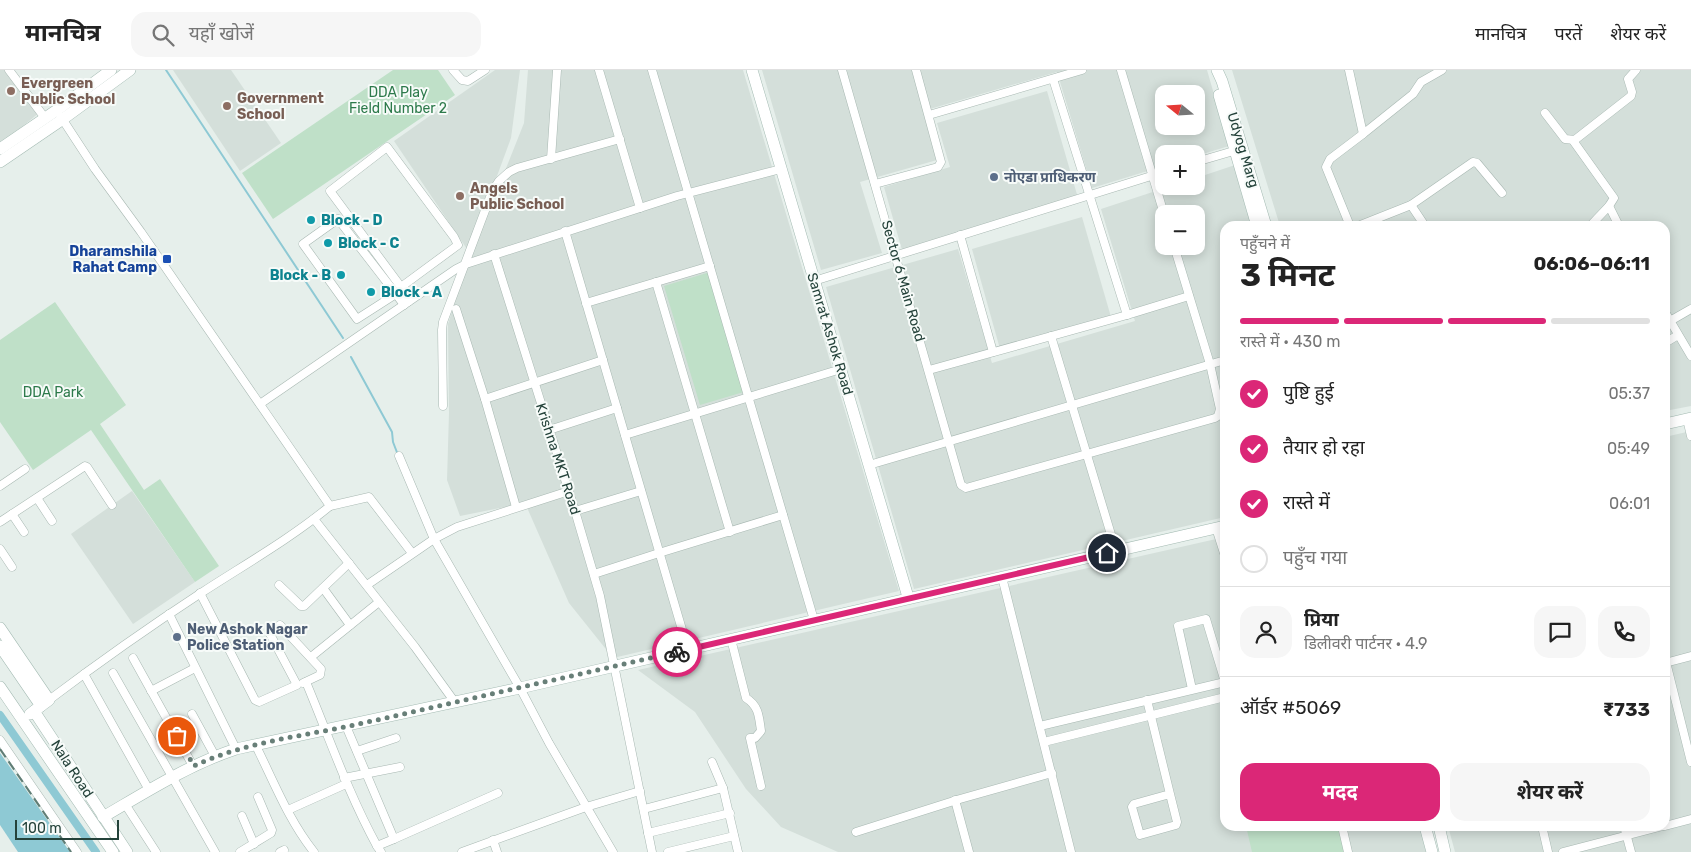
<!DOCTYPE html>
<html lang="hi">
<head>
<meta charset="utf-8">
<style>
	body { margin:0; font-family:Rubik,"Noto Sans Devanagari",sans-serif; background:#f6f6f6; color:#222; height:100vh; display:flex; flex-direction:column; font-size:19px; white-space:nowrap }
	* { box-sizing:border-box; margin:0 }
	p { font-size:16px; color:#767676 }
	.icon { flex:none; width:28px; height:28px; fill:none; stroke:currentColor; stroke-width:2; stroke-linecap:round; stroke-linejoin:round }
	.map { position:relative; flex:1; overflow:hidden }
	.drawer { position:absolute; left:1220px; top:151px; width:450px; height:610px; display:flex; flex-direction:column; background:#fff; border-radius:15px; box-shadow:0 2px 12px #0003 }
	.drawer>* { flex:none }
	.needle { width:32px; rotate:288deg }
	.tools { position:absolute; left:1155px; top:15px; display:grid; gap:10px }
	.tools a { display:grid; place-items:center; width:50px; height:50px; border-radius:10px; background:#fff; box-shadow:0 2px 12px #0003; font-size:25px }
	.scale { position:absolute; left:15px; bottom:12px; width:104px; box-sizing:border-box; padding-left:5px; border:2px solid #24423a; border-top:0; font-size:14px; line-height:18px; white-space:nowrap; color:#24423a; -webkit-text-stroke:4px #f7fbf9; paint-order:stroke }
	.pin { position:absolute; display:grid; place-items:center; width:42px; height:42px; color:#fff; margin:-21px; border:2px solid #fff; border-radius:50%; box-shadow:0 1px 5px #0007 }
	.courier { position:absolute; display:grid; place-items:center; width:50px; height:50px; margin:-25px; border:4px solid #db2777; border-radius:50%; background:#fff; color:#222; box-shadow:0 1px 6px #0007 }
	.overview em { font-style:normal; font-weight:700 }
	.overview div { display:flex; flex-direction:column-reverse }
	.overview { display:flex; align-items:center; justify-content:space-between; height:85px; padding:0 20px }
	h1 { font-size:32px; font-weight:700; line-height:38px }
	.bar { display:grid; grid-template-columns:repeat(4,1fr); gap:8px 5px; align-content:center; height:60px; padding:0 20px }
	.bar i { height:6px; border-radius:4px; background:#e0e0e0 }
	.bar .current { background:#db2777 }
	.bar p { grid-column:span 4 }
	.line { display:flex; align-items:center; gap:12px; padding:0 20px; border-top:1px solid #e0e0e0 }
	.line div { flex:1 }
	.round { display:grid; place-items:center; flex:none; width:52px; height:52px; border-radius:15px; background:#f6f6f6 }
	ol { padding:0 20px; list-style:none }
	li { display:flex; align-items:center; gap:15px; height:55px }
	li p { margin-inline-start:auto }
	li .icon { padding:5px; border-radius:50%; background:#db2777; color:#fff; stroke-width:4 }
	li:last-child { color:#767676 }
	li i { width:28px; height:28px; border:2px solid #e0e0e0; border-radius:50% }
	.action { display:flex; gap:10px; margin-top:auto; padding:10px 20px }
	.action a { flex:1; height:58px; border-radius:15px; background:#db2777; color:#fff; font-size:20px; font-weight:700; line-height:58px; text-align:center }
	.action a+a { background:#f6f6f6; color:#222 }
	header { display:flex; align-items:center; gap:30px; box-sizing:border-box; height:70px; padding:0 25px; background:#fff; border-bottom:1px solid #e0e0e0 }
	header strong { font-size:24px }
	nav { display:flex; gap:28px; margin-inline-start:auto; font-size:18px }
	.search { width:350px; height:45px; background:#f6f6f6; display:flex; align-items:center; gap:12px; box-sizing:border-box; padding:0 18px; border-radius:15px; color:#767676; font-size:19px }
	.map>svg:first-child { display:block }
</style>
</head>
<body>
<header>
<strong>मानचित्र</strong>
<div class="search"><svg class="icon" aria-label="search" viewBox="0 0 24 24"><circle cx="10" cy="10" r="6"/><path d="M15 15l6 6"/></svg>यहाँ खोजें</div>
<nav><a>मानचित्र</a><a>परतें</a><a>शेयर करें</a></nav>
</header>
<div class="map">
<svg width="1691" height="782" viewBox="0 0 1691 782">
	<rect width="100%" height="100%" fill="#e6efeb"/>
	<g fill="#d4dfda" fill-rule="evenodd">
		<path d="M0,0h5l35,42 -40,33z"/>
		<path d="M173,0h58l50,73 -41,28z"/>
		<path d="M495,0h25l-9,68 -42,114 -75,-111z"/>
		<path d="M528,0h215l156,521 -286,67 -44,-55 -44,-100 -65,13 -13,-36 2,-67 -1,-89 14,-45 62,-156z"/>
		<path d="M762,0h445l22,76 -33,10v-2h-32v12l-72,22 -35,-116 -134,39 14,49 -77,22 22,71 -61,17zM1164,24h32v32h-32z"/>
		<path d="M1232,0h459v336l-26,5v-185h-385z"/>
		<path d="M1047,21l31,107 -176,52 -18,-63 66,-20 -13,-44z"/>
		<path d="M1235,95l18,61h-28v291l-311,72 -88,-302 132,-38 34,114 143,-42 -34,-112 70,-23h25v-8zM1164,144h32v32h-32z"/>
		<path d="M1082,147l29,100 -111,32 -28,-100z"/>
		<path d="M1691,361v421h-236l-7,-26h217v-389z"/>
		<path d="M132,421l63,91 -62,42 -62,-90z"/>
		<path d="M1225,467v289h196l7,26h-590l-57,-25 -35,-38 -51,-77 -57,-42z"/>
	</g>
	<g fill="#bfe0c8">
		<path d="M393,0h45l17,25 -182,124 -31,-46z"/>
		<path d="M710,202l37,119 -47,14 -36,-119z"/>
		<path d="M55,232l71,103 -26,19 44,66 16,-11 59,87 -24,16 -104,-152 -58,40 -33,-48v-82z"/>
		<path d="M1246,756h94l7,26h-95z"/>
	</g>
	<path fill="#8ec9d4" d="M0,683l70,99h-52l-18,-27z"/>
	<g fill="none" stroke-linecap="round" stroke-linejoin="round">
		<g stroke="#8ec9d4" stroke-width="2">
			<path d="M166,0l177,268"/>
			<path d="M351,287l41,75 1,10 5,13"/>
		</g>
		<path stroke="#8ec9d4" stroke-width="8" d="M0,645l96,137"/>
		<g stroke="#a8b8b2" stroke-width="9">
			<g id="street">
				<path d="M9,0l36,48"/>
				<path d="M453,0l9,10 6,1 17,-11"/>
				<path d="M599,0l41,138"/>
				<path d="M652,0l162,550"/>
				<path d="M842,0l119,415 5,3 249,-70 3,-2 2,-7 -10,-45 -36,-118"/>
				<path d="M1121,0l43,144"/>
				<path d="M1349,0l14,64 50,-40 8,-12 21,-12"/>
				<path d="M1053,9l74,236"/>
				<path d="M1545,43l20,26 10,1"/>
				<path d="M929,45l153,-45"/>
				<path d="M551,89l6,-89"/>
				<path d="M1196,92l41,-12"/>
				<path d="M875,114l63,-17 3,-5 -25,-92"/>
				<path d="M1411,135l14,21"/>
				<path d="M1609,136l5,-8 -40,-56 2,-3 55,-43 1,-4 -4,-13 8,-9"/>
				<path d="M1350,156l-24,-59 4,-8 33,-25"/>
				<path d="M1358,156l53,-21 62,-43 4,1 25,30"/>
				<path d="M1590,156l19,-20 10,20"/>
				<path d="M565,161l123,419"/>
				<path d="M960,165l33,117"/>
				<path d="M494,184l81,257 25,85 52,256"/>
				<path d="M814,211l350,-109"/>
				<path d="M656,212l74,250"/>
				<path d="M401,217l57,-42 -4,-8 -67,-90 -57,44 71,96 7,15"/>
				<path d="M396,224l-58,-75 -35,25 54,75 39,-25 8,11"/>
				<path d="M586,233l124,-37"/>
				<path d="M456,239l29,90"/>
				<path d="M1665,242l26,44"/>
				<path d="M1670,251l21,-12"/>
				<path d="M1051,266l65,215"/>
				<path d="M1665,273l13,-8"/>
				<path d="M929,300l198,-55 62,-19"/>
				<path d="M260,334l196,-135 10,-5 211,-68 104,-27"/>
				<path d="M443,336l-1,-76 1,-8 49,-130 7,-11 10,-9 8,-4 103,-29"/>
				<path d="M1687,349l4,17"/>
				<path d="M549,360l68,-22"/>
				<path d="M625,365l216,-66"/>
				<path d="M399,386l35,83 86,149 29,55 64,109"/>
				<path d="M869,395l356,-105"/>
				<path d="M0,416l25,-17"/>
				<path d="M37,428l15,23"/>
				<path d="M330,436l39,-9 43,56"/>
				<path d="M516,437l-31,-108 118,-39"/>
				<path d="M575,441l66,-20"/>
				<path d="M12,444l12,18"/>
				<path d="M314,449l101,128 39,54"/>
				<path d="M0,452l85,-56 2,1 25,38"/>
				<path d="M1216,458l9,28"/>
				<path d="M0,479l12,18"/>
				<path d="M594,504l65,-21 124,-38"/>
				<path d="M1002,507l69,275"/>
				<path d="M279,515l22,21h3l45,-43"/>
				<path d="M367,515l67,-46 23,-12 112,-36"/>
				<path d="M323,518l27,37"/>
				<path d="M200,523l55,107 4,2 38,-17 -27,-51"/>
				<path d="M169,544l67,135"/>
				<path d="M280,555l41,44 -1,6 -17,8"/>
				<path d="M731,569l15,59c13,8 13,19 15,33l-6,7h-5l11,48"/>
				<path d="M311,587l68,-55"/>
				<path d="M133,588l60,108"/>
				<path d="M1665,588l26,104"/>
				<path d="M1665,593l26,-7"/>
				<path d="M113,603l102,179"/>
				<path d="M84,604l65,116"/>
				<path d="M306,612c23,55 42,111 71,164"/>
				<path d="M1192,619l-14,-63 28,-7 19,63"/>
				<path d="M151,621l44,-23"/>
				<path d="M49,630c49,-37 100,-73 152,-107 43,-28 89,-54 129,-87l-189,-274 -46,-63 -34,-52"/>
				<path d="M1147,630l23,94 -36,10 -2,3 8,28 36,-10 1,-3 -7,-28"/>
				<path d="M192,644l23,42"/>
				<path d="M346,656l48,113 104,-46"/>
				<path d="M1040,656l185,-44"/>
				<path d="M0,670l77,112"/>
				<path d="M1044,672l181,-45"/>
				<path d="M256,676c18,36 33,75 58,106"/>
				<path d="M357,681l39,-13"/>
				<path d="M712,692l11,26 15,64"/>
				<path d="M344,708l56,-11"/>
				<path d="M955,730l14,52"/>
				<path d="M125,734l31,48"/>
				<path d="M644,739l79,-21"/>
				<path d="M288,740l58,-26"/>
				<path d="M242,746l12,28"/>
				<path d="M1342,756l6,26"/>
				<path d="M1542,756l6,26"/>
				<path d="M1624,756l7,26"/>
				<path d="M1665,756l26,-7"/>
				<path d="M856,762l104,-33 92,-26"/>
				<path d="M648,763l82,-20"/>
				<path d="M493,770l4,12"/>
				<path d="M240,782l31,-19 1,-3 -14,-33"/>
				<path d="M280,782l4,-2"/>
				<path d="M381,782l-4,-6 17,-7"/>
				<path d="M462,782l124,-45 54,-16"/>
				<path d="M668,782l66,-16"/>
				<path d="M1563,782l100,-26"/>
			</g>
		</g>
		<g stroke="#a4bbb3" stroke-width="12">
			<g id="secondary">
				<path d="M752,0l156,527"/>
				<path d="M1217,0l5,11 44,145"/>
				<path d="M1219,25l38,131"/>
				<path d="M0,79l57,-39 54,-40"/>
				<path d="M0,92l63,-43 67,-49"/>
				<path d="M1665,354l26,-6"/>
				<path d="M0,558l49,72 -19,14"/>
				<path d="M0,576l41,60"/>
				<path d="M0,617l113,165"/>
				<path d="M34,641l93,141"/>
				<path d="M103,747c43,-25 85,-52 133,-68l284,-61 705,-162"/>
				<path d="M1425,756l7,26"/>
				<path d="M1439,756l6,26"/>
			</g>
		</g>
		<use href="#street" stroke="#fff" stroke-width="8"/>
		<use href="#secondary" stroke="#fff" stroke-width="11"/>
		<path stroke="#5f7d75" stroke-width="2" stroke-dasharray="10 5" stroke-linecap="butt" d="M0,679l71,103"/>
	</g>
	<g fill="none" stroke-linecap="round" stroke-linejoin="round">
		<path stroke="#687f78" stroke-width="5" stroke-dasharray="0 9" d="M177,666l17,30c50,-24 110,-30 165,-42 106,-24 212,-48 318,-72"/>
		<path stroke="#db2777" stroke-width="6" d="M677,582l430,-99"/>
	</g>
	<g fill="#8d6e63" stroke="#f7fbf9" stroke-width="2">
		<circle cx="11" cy="21" r="5"/>
		<circle cx="227" cy="36" r="5"/>
		<circle cx="460" cy="126" r="5"/>
	</g>
	<g fill="#5c6f8a" stroke="#f7fbf9" stroke-width="2">
		<circle cx="994" cy="107" r="5"/>
		<circle cx="177" cy="567" r="5"/>
	</g>
	<g fill="#0f9aa8" stroke="#f7fbf9" stroke-width="2">
		<circle cx="311" cy="150" r="5"/>
		<circle cx="328" cy="173" r="5"/>
		<circle cx="341" cy="205" r="5"/>
		<circle cx="371" cy="222" r="5"/>
	</g>
	<rect fill="#1a4fb4" stroke="#f7fbf9" stroke-width="2" x="162" y="184" width="10" height="10" rx="2.5"/>
	<g text-anchor="middle" dominant-baseline="central" stroke-width="4" stroke-linejoin="round" paint-order="stroke">
		<g font-size="14" font-weight="bold" fill="#785e54" stroke="#f7fbf9" text-anchor="start">
			<text x="21" y="13">Evergreen<tspan x="21" dy="16">Public School</tspan></text>
			<text x="237" y="28">Government<tspan x="237" dy="16">School</tspan></text>
			<text x="470" y="118">Angels<tspan x="470" dy="16">Public School</tspan></text>
		</g>
		<g font-size="14" fill="#2d7a4b" stroke="#f7fbf9">
			<text x="398" y="22">DDA Play<tspan x="398" dy="16">Field Number 2</tspan></text>
			<text x="53" y="322">DDA Park</text>
		</g>
		<g font-size="14" fill="#24423a" stroke="#f7fbf9">
			<text transform="translate(1243 80) rotate(73)">Udyog Marg</text>
			<text transform="translate(903 211) rotate(74)">Sector 6 Main Road</text>
			<text transform="translate(830 264) rotate(73)">Samrat Ashok Road</text>
			<text transform="translate(558 389) rotate(72)">Krishna MKT Road</text>
			<text transform="translate(72 699) rotate(57)">Nala Road</text>
		</g>
		<g font-size="14" font-weight="bold" fill="#4e5e75" stroke="#f7fbf9" text-anchor="start">
			<text x="1004" y="107">नोएडा प्राधिकरण</text>
			<text x="187" y="559">New Ashok Nagar<tspan x="187" dy="16">Police Station</tspan></text>
		</g>
		<g font-size="14" font-weight="bold" fill="#0d838f" stroke="#f7fbf9" text-anchor="start">
			<text x="321" y="150">Block - D</text>
			<text x="338" y="173">Block - C</text>
			<text x="331" y="205" text-anchor="end">Block - B</text>
			<text x="381" y="222">Block - A</text>
		</g>
		<g font-size="14" font-weight="bold" fill="#164399" stroke="#f7fbf9" text-anchor="end">
			<text x="157" y="181">Dharamshila<tspan x="157" dy="16">Rahat Camp</tspan></text>
		</g>
	</g>
</svg>
<div class="tools">
<a><svg class="needle" viewBox="-14 -14 28 28"><path d="M0-13l5 13h-10z" fill="#e53935"/><path d="M0 13l5-13h-10z" fill="#767676"/></svg></a>
<a>+</a>
<a>−</a>
</div>
<div class="scale">100 m</div>
<div class="pin" style="left:177px;top:666px;background:#ea580c"><svg class="icon" aria-label="bag" viewBox="0 0 24 24"><path d="M5 8h14l-1 12H6zM9 8a3 3 0 0 1 6 0"/></svg></div>
<div class="pin" style="left:1107px;top:483px;background:#1f2937"><svg class="icon" aria-label="home" viewBox="0 0 24 24"><path d="M3 11l9-7 9 7M6 9v11h12V9"/></svg></div>
<div class="courier" style="left:677px;top:582px"><svg class="icon" aria-label="bike" viewBox="0 0 24 24"><circle cx="6" cy="16" r="4"/><circle cx="18" cy="16" r="4"/><path d="M6 16l4-8h5l3 8M10 8l3 8H6M13 5h3"/></svg></div>
<section class="drawer">
<div class="overview"><div><h1>3 मिनट</h1><p>पहुँचने में</p></div><em>06:06–06:11</em></div>
<div class="bar"><i class="current"></i><i class="current"></i><i class="current"></i><i></i><p>रास्ते में · 430 m</p></div>
<ol>
<li><svg class="icon" aria-label="check" viewBox="0 0 24 24"><path d="M5 12l5 5 9-10"/></svg>पुष्टि हुई<p>05:37</p></li>
<li><svg class="icon" aria-label="check" viewBox="0 0 24 24"><path d="M5 12l5 5 9-10"/></svg>तैयार हो रहा<p>05:49</p></li>
<li><svg class="icon" aria-label="check" viewBox="0 0 24 24"><path d="M5 12l5 5 9-10"/></svg>रास्ते में<p>06:01</p></li>
<li><i></i>पहुँच गया</li>
</ol>
<div class="line" style="height:90px"><a class="round"><svg class="icon" aria-label="person" viewBox="0 0 24 24"><circle cx="12" cy="8" r="4"/><path d="M4 21q1-7 8-7t8 7"/></svg></a><div><b>प्रिया</b><p>डिलीवरी पार्टनर · 4.9</p></div><a class="round"><svg class="icon" aria-label="chat" viewBox="0 0 24 24"><path d="M4 5h16v11H9l-5 4z"/></svg></a><a class="round"><svg class="icon" aria-label="phone" viewBox="0 0 24 24"><path d="M5 4h4l2 5-3 2q2 4 5 5l2-3 5 2v4C11 20 4 13 5 4z"/></svg></a></div>
<div class="line" style="height:65px"><div>ऑर्डर #5069</div><b>₹733</b></div>
<div class="action"><a>मदद</a><a>शेयर करें</a></div>
</section>
</div>
</body>
</html>
